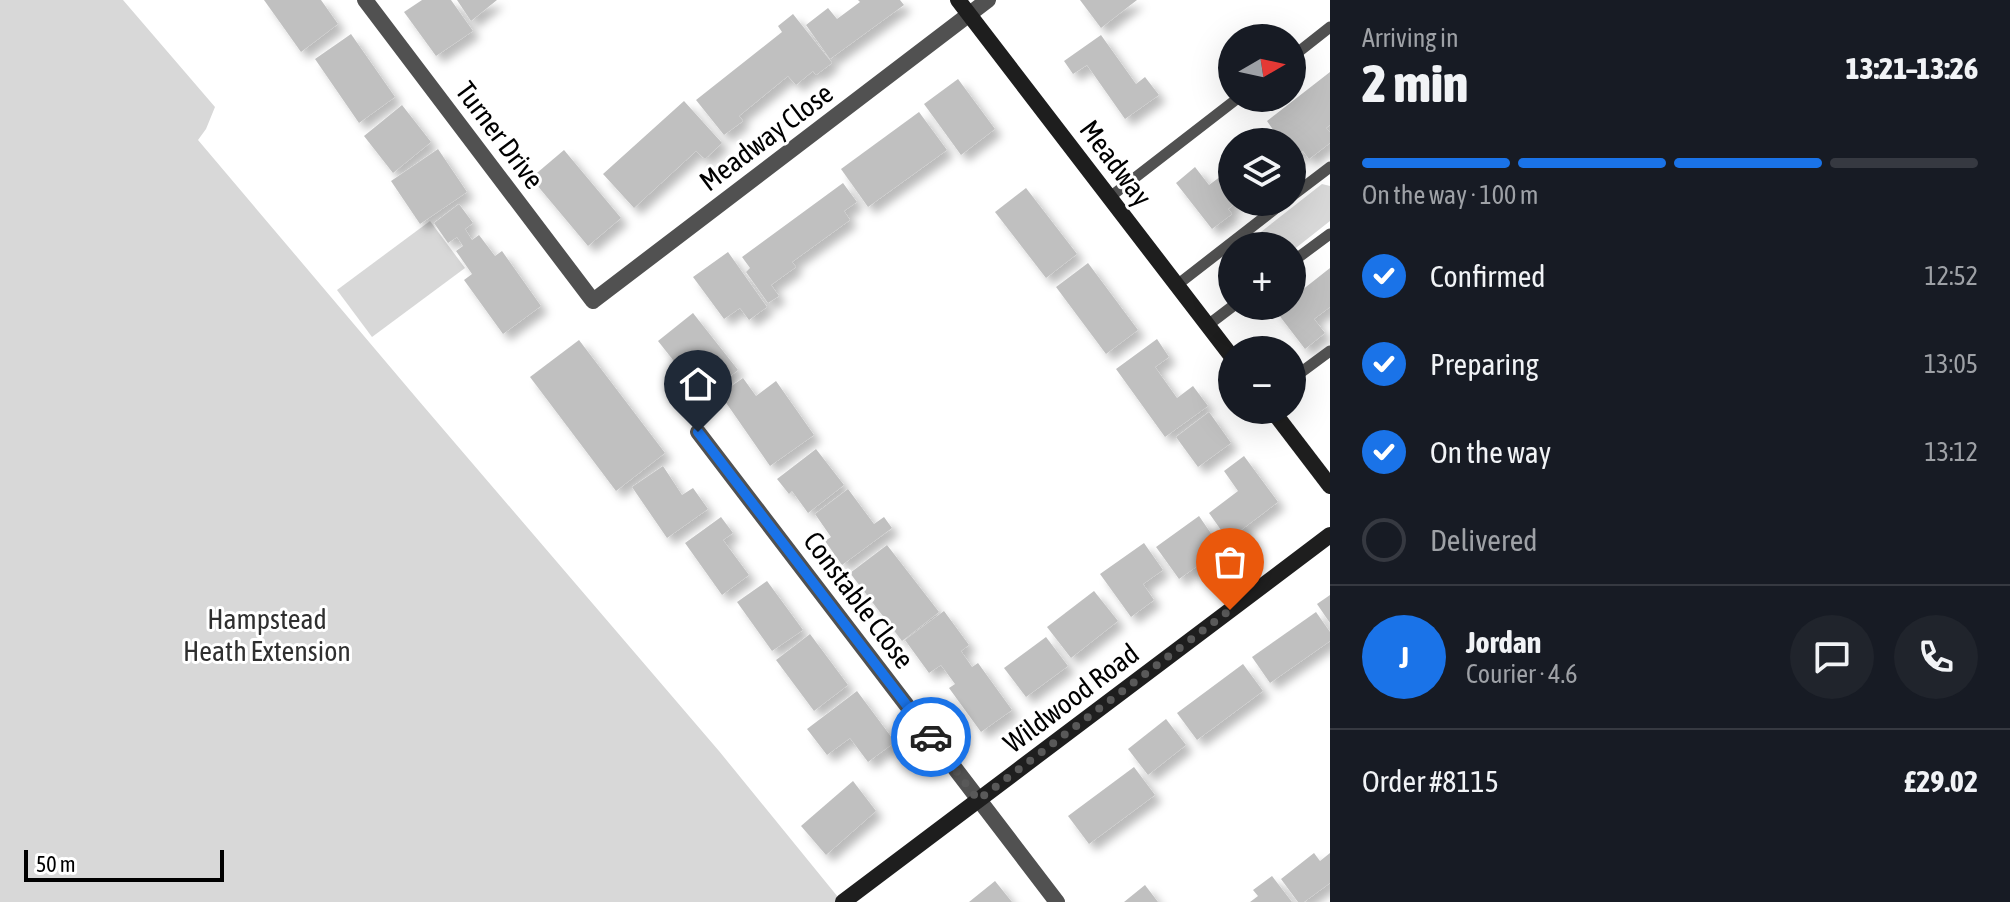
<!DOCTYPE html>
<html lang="en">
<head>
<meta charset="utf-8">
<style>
	body { margin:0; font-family:"Asap Condensed",sans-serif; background:#20242c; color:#f1f3f6; height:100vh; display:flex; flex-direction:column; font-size:30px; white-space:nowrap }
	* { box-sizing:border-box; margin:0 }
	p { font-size:26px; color:#9ea1a6 }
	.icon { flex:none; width:44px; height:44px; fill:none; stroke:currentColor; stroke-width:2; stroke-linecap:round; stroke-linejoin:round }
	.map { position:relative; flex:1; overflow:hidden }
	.panel { display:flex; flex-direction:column; background:#171b24; width:680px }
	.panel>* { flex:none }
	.needle { width:52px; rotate:81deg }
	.fabs { position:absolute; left:1218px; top:24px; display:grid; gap:16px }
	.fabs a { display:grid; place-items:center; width:88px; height:88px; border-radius:50%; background:#171b24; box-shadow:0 8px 32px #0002; font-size:40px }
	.scale { position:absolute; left:24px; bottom:20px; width:200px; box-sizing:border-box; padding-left:8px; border:4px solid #000; border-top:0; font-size:22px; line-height:28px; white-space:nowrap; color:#000; -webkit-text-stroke:6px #fff; paint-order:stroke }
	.pin { position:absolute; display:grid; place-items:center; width:68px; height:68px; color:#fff; margin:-82px -34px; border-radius:50% 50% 50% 0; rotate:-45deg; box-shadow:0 0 8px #0007 }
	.pin .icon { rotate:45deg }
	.courier { position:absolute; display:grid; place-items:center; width:80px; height:80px; margin:-40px; border:6px solid #1a73e8; border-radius:50%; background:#fff; color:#222; box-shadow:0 2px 10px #0007 }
	.summary em { font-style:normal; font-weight:800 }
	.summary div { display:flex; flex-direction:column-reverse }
	.summary { display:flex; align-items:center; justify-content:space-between; height:136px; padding:0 32px }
	h1 { font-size:52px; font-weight:800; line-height:60px }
	.bar { display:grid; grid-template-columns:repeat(4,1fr); gap:12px 8px; align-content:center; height:96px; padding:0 32px }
	.bar i { height:10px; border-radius:6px; background:#363941 }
	.bar .active { background:#1a73e8 }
	.bar p { grid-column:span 4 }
	.line { display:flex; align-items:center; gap:20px; padding:0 32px; border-top:2px solid #363941 }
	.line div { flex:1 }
	.round { display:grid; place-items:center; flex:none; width:84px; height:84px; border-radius:42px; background:#20242c }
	ol { padding:0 32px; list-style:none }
	li { display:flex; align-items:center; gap:24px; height:88px }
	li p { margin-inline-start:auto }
	li .icon { padding:8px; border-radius:50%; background:#1a73e8; color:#fff; stroke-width:4 }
	li:last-child { color:#9ea1a6 }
	li i { width:44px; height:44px; border:4px solid #363941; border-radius:50% }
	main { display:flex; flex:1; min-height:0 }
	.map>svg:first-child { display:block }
</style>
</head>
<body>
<main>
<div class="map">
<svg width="1330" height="902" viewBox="0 0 1330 902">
	<defs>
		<filter id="shadow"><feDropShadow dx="7" dy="7" stdDeviation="4" flood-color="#0004"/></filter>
	</defs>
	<rect width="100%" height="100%" fill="#fff"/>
	<g fill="#d8d8d8">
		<path d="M0,0h123l92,107 -9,22 -8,11 221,261 300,350 123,151h-842z"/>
		<path d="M1322,184l8,2v35l-38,30v-5h-42l2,-7z"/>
		<path d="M430,221l35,47 -93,69 -35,-47z"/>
	</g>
	<g fill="#c0c0c0" filter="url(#shadow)">
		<path d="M264,0h57l17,24 -37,28z"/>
		<path d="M422,0h29l22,31 -37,25 -32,-44z"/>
		<path d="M457,0h40l-26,21z"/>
		<path d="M858,0h42l4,5 -74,54 -24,-34 22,-17 9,11 23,-17z"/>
		<path d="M1080,0h57l-36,28z"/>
		<path d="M793,14l39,49 -16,12 -3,-4 -17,14 -8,-9 -49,40 4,5 -19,14 -28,-35 86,-68 -4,-6z"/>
		<path d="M351,34l44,63 -36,26 -44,-64z"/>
		<path d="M1101,35l35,49 9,-7 14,18 -34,24 -38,-54 -14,9 -9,-13z"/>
		<path d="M1330,72v53l-4,3 4,4v11l-21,16 -6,-8 -11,8v-17h-27l11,-8 -9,-13z"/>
		<path d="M958,79l37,50 -34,26 -37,-51z"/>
		<path d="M684,101l38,42 -17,16 -9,-8 -62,57 -31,-34z"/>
		<path d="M402,105l29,37 -38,31 -29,-37z"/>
		<path d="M919,112l28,38 -79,57 -27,-38z"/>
		<path d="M438,149l29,43 -47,32 -29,-43z"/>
		<path d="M564,150l57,68 -33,28 -57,-68z"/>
		<path d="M1195,167l14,18 23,-17v34h5l-9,7 4,5 -20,15 -36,-46z"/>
		<path d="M843,183l14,19 -13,9 6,9 -58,42 4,5 -25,18 8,11 -11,7 -22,-31 4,-4 -8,-11z"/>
		<path d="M1026,188l51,66 -31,24 -51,-66z"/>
		<path d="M459,204l14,19 -8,6 7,11 7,-5 16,21 7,-5 39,55 -38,28 -39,-54 8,-6 -16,-23 7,-5 -6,-9 -9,6 -14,-20z"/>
		<path d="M728,252l39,55 -18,13 -9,-12 -16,11 -31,-42z"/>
		<path d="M1088,263l50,67 -32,24 -50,-67z"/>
		<path d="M1330,268v39l-16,12 11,14 -20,16 -33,-43h20v-8z"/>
		<path d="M693,313l45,57 -35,28 -45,-57z"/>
		<path d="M1157,339l12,18 -14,10 22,31 16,-12 15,20 -43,31 -49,-68z"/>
		<path d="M579,340l86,113 -49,38 -86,-114z"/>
		<path d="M743,378l13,18 20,-15 38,54 -44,31 -50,-72z"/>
		<path d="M1209,412l22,31 -33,24 -22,-30z"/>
		<path d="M816,449l28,36 -36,28 -16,-22 -3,3 -12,-15z"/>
		<path d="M1244,456l34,46 -50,38 -19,-27 29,-22 -14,-20z"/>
		<path d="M663,466l19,29 11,-7 15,21 -41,29 -35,-51z"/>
		<path d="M848,489l26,35 10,-7 8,11 -50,37 -17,-24 6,-4 -16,-23z"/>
		<path d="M1199,516l18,26 -19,14 5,6 -24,17 -23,-32z"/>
		<path d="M721,517l12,16 -10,7 26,35 -27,20 -37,-52z"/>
		<path d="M1144,543l19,27 -20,14 11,16 -23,17 -31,-43z"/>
		<path d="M887,545l52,67 -37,29 -52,-68z"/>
		<path d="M767,581l36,49 -31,21 -35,-49z"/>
		<path d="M1094,591l24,30 -47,37 -24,-31z"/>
		<path d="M1330,595v28l-13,-19z"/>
		<path d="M944,611l25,34 -8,6 11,16 6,-4 34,47 -31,22 -32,-44 6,-4 -14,-19 -12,8 -24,-33z"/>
		<path d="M1316,612l14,20v9l-60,42 -18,-26z"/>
		<path d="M810,634l38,51 -34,26 -38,-51z"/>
		<path d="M1046,637l22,29 -42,31 -22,-29z"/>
		<path d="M1243,664l20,27 -66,49 -20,-27z"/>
		<path d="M857,691l38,51 -27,20 -18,-24 -23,17 -20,-26z"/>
		<path d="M1166,719l20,26 -38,30 -20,-26z"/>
		<path d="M1134,767l21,28 -66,49 -21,-28z"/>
		<path d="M853,781l23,30 -50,44 -25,-29z"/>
		<path d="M1314,853l6,8 10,-8v30l-26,19h-6l-17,-23z"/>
		<path d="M1272,876l20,26h-42l8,-6 -5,-6z"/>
		<path d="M995,881l17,21h-43z"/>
		<path d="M1145,885l13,17h-34z"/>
	</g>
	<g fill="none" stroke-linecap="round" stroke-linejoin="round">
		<g stroke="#515151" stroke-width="11">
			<path d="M1292,57l38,-30"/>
			<path d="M1292,196l38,-29"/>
			<path d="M1110,197l128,-99"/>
			<path d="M1292,262l38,-28"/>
			<path d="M1177,285l107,-83"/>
			<path d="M1208,325l25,-19"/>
			<path d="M1292,379l38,-28"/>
		</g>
		<g stroke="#515151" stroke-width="16">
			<path d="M365,0l228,301 395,-301"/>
			<path d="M698,432l359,470"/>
		</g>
		<g stroke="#1e1e1e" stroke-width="16">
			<path d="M958,0l274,357"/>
			<path d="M1272,410l58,76"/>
			<path d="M843,902l487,-367"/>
		</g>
	</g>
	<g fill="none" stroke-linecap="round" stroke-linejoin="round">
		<path stroke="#595959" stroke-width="8" stroke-dasharray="0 14.4" d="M931,737l47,63 252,-190"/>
		<path stroke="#1a73e8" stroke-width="10" d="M698,432l233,305"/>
	</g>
	<g text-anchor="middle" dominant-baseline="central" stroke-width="6" stroke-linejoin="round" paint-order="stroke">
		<g font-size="28" fill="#000" stroke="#fff">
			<text transform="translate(500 135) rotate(53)">Turner Drive</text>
			<text transform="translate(766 137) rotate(-37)">Meadway Close</text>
			<text transform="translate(1116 163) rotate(53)">Meadway</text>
			<text transform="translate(859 600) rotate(53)">Constable Close</text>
			<text transform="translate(1071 698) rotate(-37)">Wildwood Road</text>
		</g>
		<g font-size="28" fill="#2f2f2f" stroke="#fff">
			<text x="267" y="619">Hampstead<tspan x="267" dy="32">Heath Extension</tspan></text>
		</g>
	</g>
</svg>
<div class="fabs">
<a><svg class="needle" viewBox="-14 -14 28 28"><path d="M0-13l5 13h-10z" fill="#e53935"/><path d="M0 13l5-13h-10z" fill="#9ea1a6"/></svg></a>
<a><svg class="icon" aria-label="layers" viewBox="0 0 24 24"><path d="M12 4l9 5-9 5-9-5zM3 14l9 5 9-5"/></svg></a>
<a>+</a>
<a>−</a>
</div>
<div class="scale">50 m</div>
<div class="pin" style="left:1230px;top:610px;background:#ea580c"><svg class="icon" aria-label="bag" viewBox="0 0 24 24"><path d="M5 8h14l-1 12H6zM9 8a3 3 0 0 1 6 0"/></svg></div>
<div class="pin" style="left:698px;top:432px;background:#1f2937"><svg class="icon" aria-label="home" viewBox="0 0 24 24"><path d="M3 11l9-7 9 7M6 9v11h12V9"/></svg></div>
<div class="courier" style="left:931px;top:737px"><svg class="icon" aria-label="car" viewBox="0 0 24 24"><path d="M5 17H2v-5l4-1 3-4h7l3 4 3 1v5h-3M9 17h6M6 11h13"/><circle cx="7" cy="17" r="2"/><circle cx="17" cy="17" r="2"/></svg></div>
</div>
<section class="panel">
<div class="summary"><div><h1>2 min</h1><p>Arriving in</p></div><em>13:21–13:26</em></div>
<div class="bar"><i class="active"></i><i class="active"></i><i class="active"></i><i></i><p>On the way · 100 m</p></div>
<ol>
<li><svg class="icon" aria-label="check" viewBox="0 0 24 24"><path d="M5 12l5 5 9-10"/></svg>Confirmed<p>12:52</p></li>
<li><svg class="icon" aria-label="check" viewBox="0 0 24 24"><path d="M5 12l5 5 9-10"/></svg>Preparing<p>13:05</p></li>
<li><svg class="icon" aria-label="check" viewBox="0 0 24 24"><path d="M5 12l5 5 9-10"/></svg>On the way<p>13:12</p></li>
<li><i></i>Delivered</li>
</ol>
<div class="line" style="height:144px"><b class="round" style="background:#1a73e8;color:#fff">J</b><div><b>Jordan</b><p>Courier · 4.6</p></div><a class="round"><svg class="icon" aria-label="chat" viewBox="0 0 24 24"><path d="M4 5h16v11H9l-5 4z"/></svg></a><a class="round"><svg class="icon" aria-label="phone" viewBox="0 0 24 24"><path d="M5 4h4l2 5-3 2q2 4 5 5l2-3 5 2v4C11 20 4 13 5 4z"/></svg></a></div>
<div class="line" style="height:104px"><div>Order #8115</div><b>£29.02</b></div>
</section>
</main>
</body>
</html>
